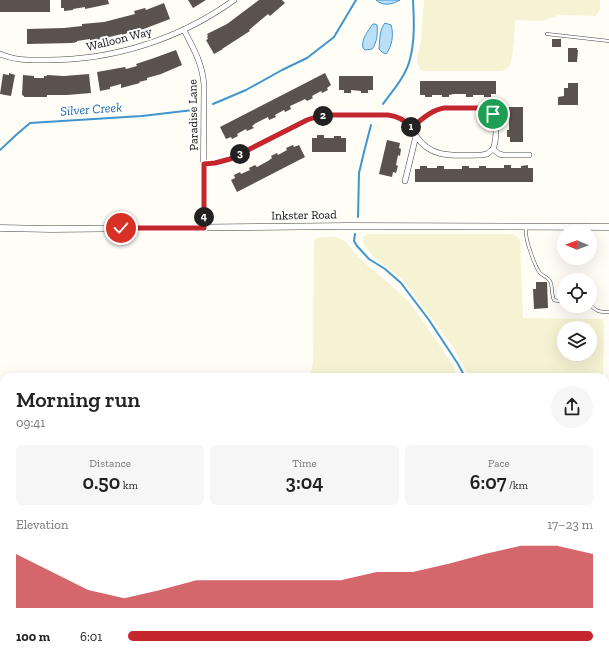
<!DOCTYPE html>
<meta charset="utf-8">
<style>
body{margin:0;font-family:"Zilla Slab",serif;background:#f6f6f6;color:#222;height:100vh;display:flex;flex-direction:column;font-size:15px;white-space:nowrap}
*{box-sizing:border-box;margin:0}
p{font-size:13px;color:#767676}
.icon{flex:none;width:22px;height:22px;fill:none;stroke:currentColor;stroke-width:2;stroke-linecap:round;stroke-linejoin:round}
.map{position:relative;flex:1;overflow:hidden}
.details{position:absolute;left:0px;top:373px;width:609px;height:286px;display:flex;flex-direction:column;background:#fff;border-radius:12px 12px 0 0;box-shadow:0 4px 16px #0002}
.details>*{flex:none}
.needle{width:26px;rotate:271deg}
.tools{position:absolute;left:557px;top:225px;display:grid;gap:8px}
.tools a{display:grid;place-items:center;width:40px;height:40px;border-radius:50%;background:#fff;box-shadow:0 4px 16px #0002;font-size:20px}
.pin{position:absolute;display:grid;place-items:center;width:34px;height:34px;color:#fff;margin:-17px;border:2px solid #fff;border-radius:50%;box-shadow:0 1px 4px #0007}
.km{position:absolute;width:20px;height:20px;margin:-10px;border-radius:50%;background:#222;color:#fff;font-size:11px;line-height:20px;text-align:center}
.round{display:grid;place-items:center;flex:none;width:42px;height:42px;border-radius:21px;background:#f6f6f6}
.headline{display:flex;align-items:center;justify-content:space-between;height:68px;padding:0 16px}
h1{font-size:22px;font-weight:600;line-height:30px}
.stats{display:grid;grid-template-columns:repeat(3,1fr);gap:6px;height:68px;padding:4px 16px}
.stats div{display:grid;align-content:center;border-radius:6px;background:#f6f6f6;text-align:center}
.stats b{font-size:20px;font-weight:600}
.stats small{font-size:11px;font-weight:400}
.stats p{font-size:11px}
.chart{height:112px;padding:8px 16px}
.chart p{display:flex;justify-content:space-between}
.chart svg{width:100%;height:72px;margin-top:4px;fill:#c4262e;opacity:.7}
ul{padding:0 16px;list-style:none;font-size:13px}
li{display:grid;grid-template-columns:64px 48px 1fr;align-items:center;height:30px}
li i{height:10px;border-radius:5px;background:#c4262e}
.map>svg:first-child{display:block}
.farmland{fill:#f6f3d4;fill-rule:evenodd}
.water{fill:#b9e0f7;stroke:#3f96cf}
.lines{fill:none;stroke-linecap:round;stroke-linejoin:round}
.stream{stroke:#3f96cf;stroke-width:2}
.building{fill:#5a524d}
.service-casing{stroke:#444;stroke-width:3.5}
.minor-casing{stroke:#444;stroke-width:6}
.tertiary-casing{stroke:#444;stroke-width:7}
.service{stroke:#fff;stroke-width:2.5}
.minor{stroke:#fff;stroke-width:5}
.tertiary{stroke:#fff;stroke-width:6}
.route-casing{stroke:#fff;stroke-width:8}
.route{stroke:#c4262e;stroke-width:5}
.labels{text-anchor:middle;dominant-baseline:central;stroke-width:4;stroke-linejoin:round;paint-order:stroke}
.street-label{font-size:12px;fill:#111;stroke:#fff}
.water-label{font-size:13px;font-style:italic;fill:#1768a6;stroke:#fff}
</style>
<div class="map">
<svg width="609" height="659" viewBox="0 0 609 659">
<rect width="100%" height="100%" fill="#fffdf5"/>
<g class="farmland">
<polygon points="424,0 600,0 600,9 596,16 559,15 541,21 515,20 514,42 511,63 509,67 502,71 425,71 421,70 417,63 417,58 421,41"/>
<path d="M368 234H509L515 235 520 240 523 318 602 319 604 322 603 377H469L453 347 402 279 372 255 363 243V237ZM564 328H590V354H564Z"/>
<polygon points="328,237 337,237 346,242 358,257 393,287 409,302 436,340 454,367 457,377 257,377 263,375 306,374 311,372 313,363 314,241 317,238"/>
</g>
<g class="water">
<path d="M376 0H400C393 4 383 7 376 0Z"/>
<path d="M385 23 391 25C394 34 392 47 386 54L382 52 379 49C380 40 379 30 385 23Z"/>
<path d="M373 24H375L377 25C378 33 377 43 372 49L365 50 363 48C361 39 368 31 373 24Z"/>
</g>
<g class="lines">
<g class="stream">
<polyline points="213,104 246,90 282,70 307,58 334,37 356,0"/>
<path d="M383 104C393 90 406 76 410 59 415 40 414 20 413 0"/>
<polyline points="0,150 16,135 30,123 142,116 193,110"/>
<polyline points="358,217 359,173 364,152 371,125"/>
<polyline points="355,234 354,241 357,246 369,259 385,269 401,283 429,320 458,364 465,377"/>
</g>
</g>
<g class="building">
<rect x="0" y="0" width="50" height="12"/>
<polygon points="61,0 108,0 109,4 85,9 85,7 73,9 73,10 64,11 64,8 61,8"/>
<polygon points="188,0 206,0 193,8"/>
<polygon points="259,0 282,0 285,3 270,16 268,14 249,30 250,31 222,49 223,49 214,54 206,40 208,39 207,37 208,36 207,34 227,24"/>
<polygon points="164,3 170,19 141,30 140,29 122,35 122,34 92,41 90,41 90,39 77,41 77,42 72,43 27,44 27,29 64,28 82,26 82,24 104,22 135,14 134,11 145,8 146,10"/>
<rect x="552" y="39" width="9" height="8"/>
<polygon points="568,48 577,48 577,50 578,50 577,62 568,62"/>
<polygon points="176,50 182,65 161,74 147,78 147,80 139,82 140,83 121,88 121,84 110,87 110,89 100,91 97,72 125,67 126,69 137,66 136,64 154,58"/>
<polygon points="9,73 15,75 11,96 0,94 3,74 9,75"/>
<polygon points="325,73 331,85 327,88 328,90 322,93 321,91 312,96 313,98 307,101 305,99 301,101 290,106 291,109 285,112 284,110 275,115 276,117 269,120 268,117 256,123 252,126 254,128 247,131 246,129 237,134 238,136 232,139 231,137 226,139 220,127"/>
<polygon points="89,74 91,93 67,95 47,95 47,97 24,97 24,96 22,95 23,75 34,76 34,78 44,78 44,76 47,76 47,75 64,76"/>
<polygon points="339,76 373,76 373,90 368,90 368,93 361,93 361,91 351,90 351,93 344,93 344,90 339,90"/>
<polygon points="420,81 496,81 496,94 491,94 491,97 484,97 484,95 473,95 473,97 466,97 466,94 454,94 449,95 449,97 442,97 442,95 432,95 432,97 425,97 425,95 420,95"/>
<polygon points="568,83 578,83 578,105 558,105 558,97 564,96 564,88 568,88"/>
<polygon points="509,107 523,107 523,142 510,142 510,137 507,137 507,130 509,130 509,119 507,119 507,112 509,112"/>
<polygon points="317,135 324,135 324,138 334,138 334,136 341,136 341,138 346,138 346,152 312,152 312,138 317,138"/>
<polygon points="387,140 400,143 399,148 401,149 400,156 398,155 396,165 398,166 396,173 393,172 392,177 379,174"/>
<polygon points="293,145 294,147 299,145 305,157 237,192 231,180 235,178 234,175 240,172 241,174 250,170 249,168 255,165 257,167 268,161 272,158 271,156 277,153 278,155 287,150 286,148"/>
<polygon points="504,165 511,165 511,168 521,168 521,166 528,165 528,168 533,168 533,182 415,182 415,169 420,169 420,166 427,166 427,168 437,168 437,166 444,166 444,169 462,169 462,166 469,166 469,168 479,168 479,166 486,166 486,168 504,168"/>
<polygon points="536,282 547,282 548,308 534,309 533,289 536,289"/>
</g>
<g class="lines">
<g class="service-casing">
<g id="service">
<polyline points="547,34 609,41"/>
<path d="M526 227C526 229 526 231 526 233 526 241 535 267 540 273 543 276 548 277 550 281 553 287 551 294 554 300L558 301 564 302"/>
<path d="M590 305C598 312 599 312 609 312"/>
<polyline points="605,426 609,426"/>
</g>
</g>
<g class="minor-casing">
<g id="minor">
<path d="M184 30C194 50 202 62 204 85L203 228"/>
<path d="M0 54C16 61 31 60 48 60 114 60 180 39 234 0"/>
<path d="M416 136 412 128C419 121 428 114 437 110 443 107 483 106 488 110 495 113 496 121 496 128 496 136 496 143 493 149"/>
<path d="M204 163H215L230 159 307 120 319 116 330 115H392C400 117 407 121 412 128"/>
<path d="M405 181 416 136C432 160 456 155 482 155L487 154 493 149 499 154 503 155H529"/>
</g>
</g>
<g class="tertiary-casing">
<polyline id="tertiary" points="0,228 51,229 348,226 609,227"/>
</g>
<use href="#service" class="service"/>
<use href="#minor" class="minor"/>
<use href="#tertiary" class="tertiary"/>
</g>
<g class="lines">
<g class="route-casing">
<path id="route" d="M121 228H204V164L215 163 230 159 307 120 319 116 330 115H388C398 116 405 120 412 128 421 119 432 110 444 108H485L488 110 493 114"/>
</g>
<use href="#route" class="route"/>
</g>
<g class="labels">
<g class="street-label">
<text transform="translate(119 39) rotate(-14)">Walloon Way</text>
<text transform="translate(193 115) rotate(-91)">Paradise Lane</text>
<text transform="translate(304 215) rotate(-1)">Inkster Road</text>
</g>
<g class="water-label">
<text transform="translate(91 109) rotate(-4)">Silver Creek</text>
</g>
</g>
</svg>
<div class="tools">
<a><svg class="needle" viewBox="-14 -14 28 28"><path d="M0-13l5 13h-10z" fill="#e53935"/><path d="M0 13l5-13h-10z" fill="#767676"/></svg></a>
<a><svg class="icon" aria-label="locate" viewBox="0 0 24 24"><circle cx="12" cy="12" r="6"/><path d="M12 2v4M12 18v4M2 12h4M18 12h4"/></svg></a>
<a><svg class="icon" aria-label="layers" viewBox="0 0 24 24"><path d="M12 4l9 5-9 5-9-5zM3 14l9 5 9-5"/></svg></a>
</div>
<div class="pin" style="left:493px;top:114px;background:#1e9e55"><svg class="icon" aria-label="arrive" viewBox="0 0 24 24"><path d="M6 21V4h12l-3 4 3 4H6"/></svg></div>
<div class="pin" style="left:121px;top:228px;background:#d93025"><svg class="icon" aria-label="check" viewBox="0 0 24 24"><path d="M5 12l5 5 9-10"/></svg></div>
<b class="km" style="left:411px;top:127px">1</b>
<b class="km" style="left:323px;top:116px">2</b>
<b class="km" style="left:240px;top:154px">3</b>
<b class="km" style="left:204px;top:217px">4</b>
<section class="details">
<div class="headline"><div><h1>Morning run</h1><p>09:41</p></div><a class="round"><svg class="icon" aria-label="share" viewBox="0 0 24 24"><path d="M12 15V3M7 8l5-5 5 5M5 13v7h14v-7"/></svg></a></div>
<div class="stats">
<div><p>Distance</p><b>0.50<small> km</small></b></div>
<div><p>Time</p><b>3:04</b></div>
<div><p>Pace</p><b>6:07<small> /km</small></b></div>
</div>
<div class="chart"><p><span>Elevation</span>17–23 m</p>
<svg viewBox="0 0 160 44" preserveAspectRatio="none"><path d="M0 44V11L10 22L20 33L30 38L40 33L50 27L60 27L70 27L80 27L90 27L100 22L110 22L120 17L130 11L140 6L150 6L160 11V44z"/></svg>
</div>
<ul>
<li><b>100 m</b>6:01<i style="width:100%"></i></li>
</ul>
</section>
</div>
